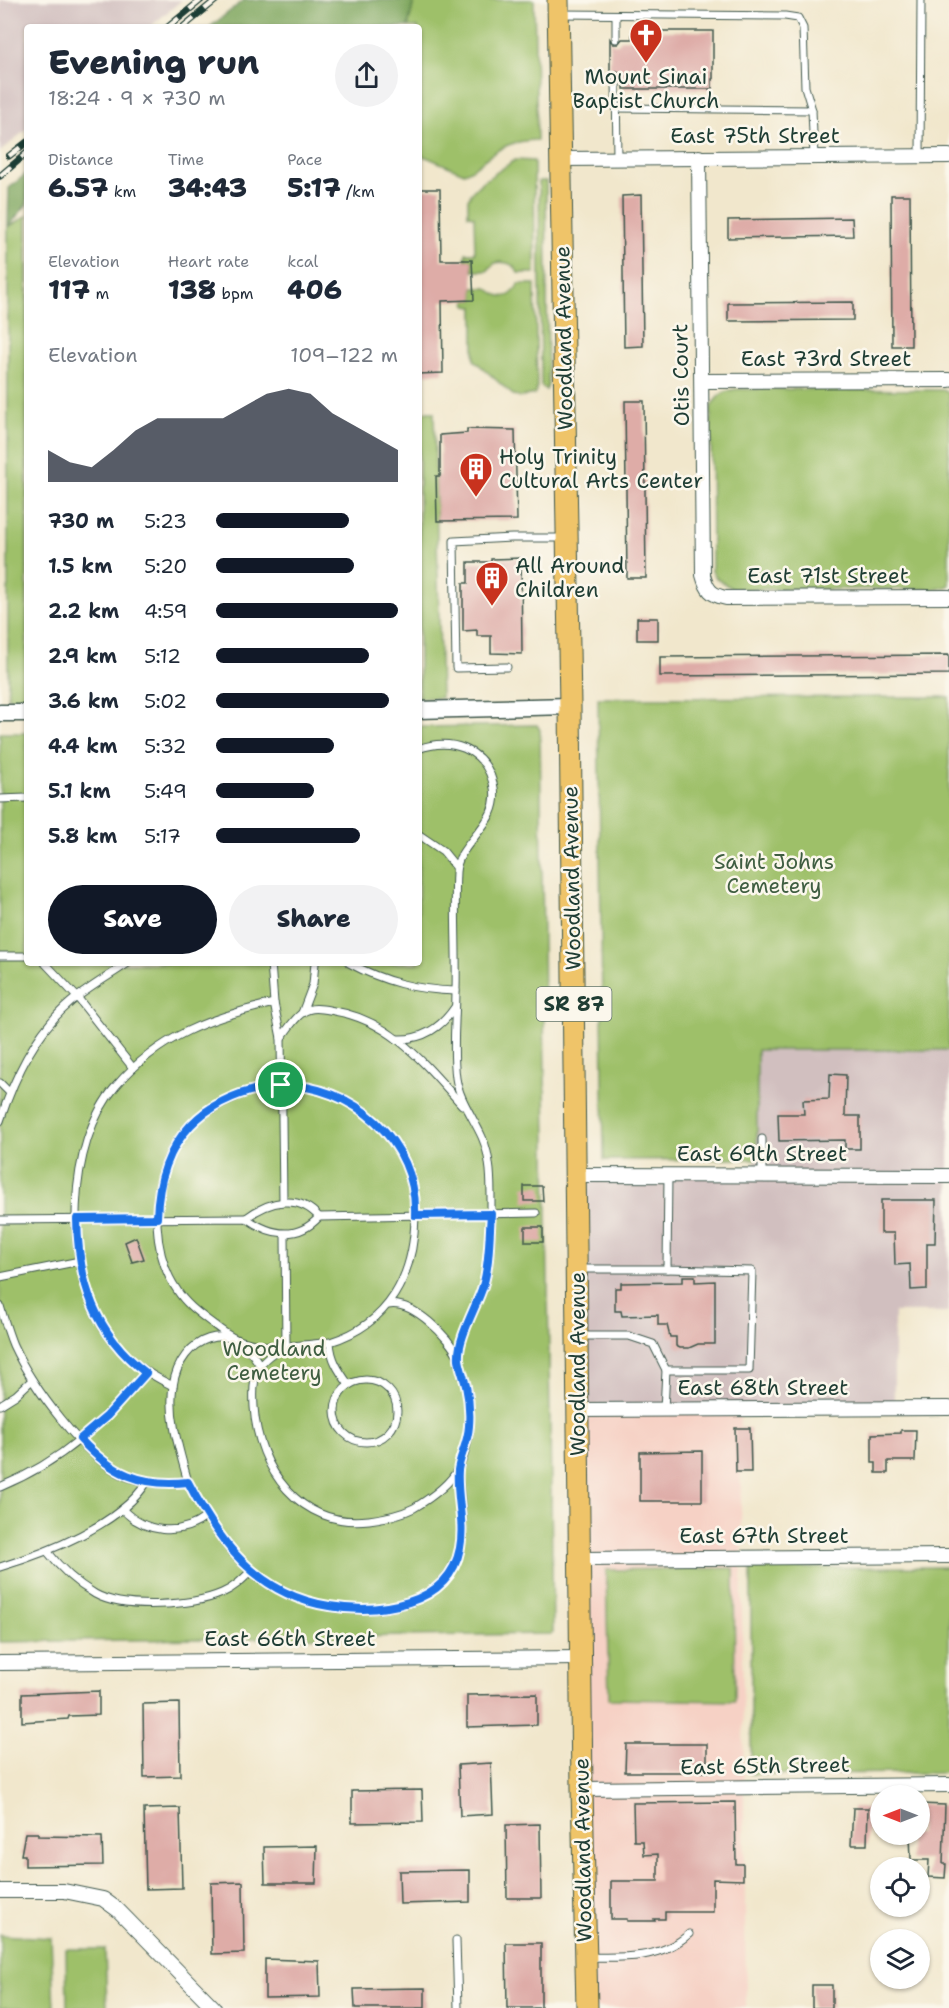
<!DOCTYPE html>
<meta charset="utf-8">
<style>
body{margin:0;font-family:"Shantell Sans",sans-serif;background:#f2f2f3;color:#1f2937;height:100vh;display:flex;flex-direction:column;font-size:22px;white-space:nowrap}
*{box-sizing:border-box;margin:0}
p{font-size:20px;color:#747a83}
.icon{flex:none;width:33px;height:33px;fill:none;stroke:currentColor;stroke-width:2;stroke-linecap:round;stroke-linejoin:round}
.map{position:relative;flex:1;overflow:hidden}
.side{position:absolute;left:24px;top:24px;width:398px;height:942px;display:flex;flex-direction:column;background:#fff;border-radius:6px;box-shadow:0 2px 4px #0004}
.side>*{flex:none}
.needle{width:39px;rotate:270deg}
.tools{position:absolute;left:870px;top:1785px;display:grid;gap:12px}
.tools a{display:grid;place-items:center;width:60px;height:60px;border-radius:50%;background:#fff;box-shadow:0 2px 4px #0004;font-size:30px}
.pin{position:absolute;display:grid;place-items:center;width:51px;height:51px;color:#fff;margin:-26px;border:3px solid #fff;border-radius:50%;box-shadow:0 2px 6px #0007}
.round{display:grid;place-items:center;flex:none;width:63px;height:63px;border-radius:32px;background:#f2f2f3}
.head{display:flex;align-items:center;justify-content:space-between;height:102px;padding:0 24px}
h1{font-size:33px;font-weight:800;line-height:45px}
.stats{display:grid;grid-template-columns:repeat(3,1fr);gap:9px;height:102px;padding:6px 24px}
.stats div{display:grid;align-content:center}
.stats b{font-size:26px;font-weight:800}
.stats small{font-size:16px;font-weight:400}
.stats p{font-size:16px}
.chart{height:168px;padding:12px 24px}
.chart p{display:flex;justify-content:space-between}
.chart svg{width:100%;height:108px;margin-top:6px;fill:#111827;opacity:.7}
.cta{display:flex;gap:12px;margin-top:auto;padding:12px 24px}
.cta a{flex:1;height:69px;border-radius:36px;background:#111827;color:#fff;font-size:24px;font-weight:800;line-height:69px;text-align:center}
.cta a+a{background:#f2f2f3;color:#1f2937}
ul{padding:0 24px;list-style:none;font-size:20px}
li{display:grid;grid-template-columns:96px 72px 1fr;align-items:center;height:45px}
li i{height:15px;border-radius:8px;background:#111827}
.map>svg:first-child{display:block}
.built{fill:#f6d1c5}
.industrial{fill:#d1bfbf}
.green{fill:#9ec069;stroke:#5e7e4e;stroke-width:1.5}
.forest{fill:#7ea65d;stroke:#4e7248;stroke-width:1.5}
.building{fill:#deaca7}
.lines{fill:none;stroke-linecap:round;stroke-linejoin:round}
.service-casing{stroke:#3e564b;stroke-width:9}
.minor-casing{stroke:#3e564b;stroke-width:16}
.tertiary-casing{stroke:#3e564b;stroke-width:19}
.primary-casing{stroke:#3e564b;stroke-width:23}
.service{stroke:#fff;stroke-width:7}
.minor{stroke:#fff;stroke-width:14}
.tertiary{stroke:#fff;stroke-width:16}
.primary{stroke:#efc469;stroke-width:21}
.rail-casing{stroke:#1f3d34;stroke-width:7}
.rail{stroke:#fbf7ec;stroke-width:4.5;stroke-dasharray:14;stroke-linecap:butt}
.route-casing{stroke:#fff;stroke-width:12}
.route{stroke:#1a73e8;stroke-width:8}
.labels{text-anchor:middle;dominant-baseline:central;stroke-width:5;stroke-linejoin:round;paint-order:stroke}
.shield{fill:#fbf7ec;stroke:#61756b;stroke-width:1.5}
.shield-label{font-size:20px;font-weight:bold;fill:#1f3d34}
.poi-label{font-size:21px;fill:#1f3d34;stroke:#fbf7ec;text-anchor:start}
.street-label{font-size:21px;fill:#1f3d34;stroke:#fbf7ec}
.park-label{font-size:21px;fill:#3f5e41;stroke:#fbf7ec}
</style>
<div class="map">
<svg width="949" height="2008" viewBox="0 0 949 2008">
<rect width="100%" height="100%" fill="#fbf7ec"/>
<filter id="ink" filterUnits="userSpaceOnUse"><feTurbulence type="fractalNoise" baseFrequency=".0167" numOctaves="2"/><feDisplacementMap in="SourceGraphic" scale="12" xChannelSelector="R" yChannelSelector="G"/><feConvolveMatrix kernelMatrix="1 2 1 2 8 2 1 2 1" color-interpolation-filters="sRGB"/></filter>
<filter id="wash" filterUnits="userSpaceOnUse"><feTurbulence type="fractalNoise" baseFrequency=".008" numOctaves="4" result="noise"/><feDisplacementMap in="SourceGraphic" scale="24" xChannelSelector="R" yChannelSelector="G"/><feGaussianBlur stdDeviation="1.35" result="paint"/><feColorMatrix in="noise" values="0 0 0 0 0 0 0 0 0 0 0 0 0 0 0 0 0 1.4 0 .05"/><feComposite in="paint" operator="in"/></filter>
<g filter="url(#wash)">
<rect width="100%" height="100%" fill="#f1e7cc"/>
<polygon class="built" points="740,1410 746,2008 587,2008 578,1411"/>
<g class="industrial">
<polygon points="0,0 182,0 150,27 27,27 27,129 0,152"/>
<polygon points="756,1050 949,1050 949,1312 894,1312 894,1408 578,1410 576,1175 754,1175 756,1153"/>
</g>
<g class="green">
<path d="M414 0H534L537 140C514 141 503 145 484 160 477 165 473 170 464 173L419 154V129L422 128 418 98V27H408Z"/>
<path d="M515 160 534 161 535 273H518C514 263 506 261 495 263L487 271H473L472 260H465L466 253H475L474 216 468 215V199L473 191 481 183Z"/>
<polygon points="539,181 546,181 548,385 546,390 541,386"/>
<polygon points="27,216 27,701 17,701 8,697 8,227"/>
<path d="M519 284H535L537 388 535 394 521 397 513 395 474 360V307L467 306 466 300H474L473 288H487C500 299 510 301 519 284Z"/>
<path d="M736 389 943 390 949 392V586L938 589H733L717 579 712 571 711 407C717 396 723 391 736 389Z"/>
<polygon points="419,412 434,412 441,698 419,698"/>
<polygon points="949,697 949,1050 757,1050 757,1159 604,1160 598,698"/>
<polygon points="537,725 540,730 553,1633 550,1634 0,1642 0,733 27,733 27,963 418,963 419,727"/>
<polygon points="949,1567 949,1773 751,1774 751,1568"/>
<polygon points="734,1568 735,1701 609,1699 606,1570"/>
<polygon points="0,1935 51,1938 54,2008 0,2008"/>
<polygon points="66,1949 105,1949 107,2008 67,2008"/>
</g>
<g class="forest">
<polygon points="244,0 414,0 408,27 210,27"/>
<polygon points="27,173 27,204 8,227 9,188"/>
</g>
<g id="blocks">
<g class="building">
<polygon points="632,31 713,31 713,79 712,79 712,89 624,89 624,77 617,71 613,73 610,77 610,39 613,44 618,44 622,39 632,39"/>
<polygon points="418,189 440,189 441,260 472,260 474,300 442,301 443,373 418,374"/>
<polygon points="641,195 643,346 624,347 622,196"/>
<polygon points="891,195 910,195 911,346 892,346"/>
<polygon points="852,218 853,236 728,238 728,220"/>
<polygon points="853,302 853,320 728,321 728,303"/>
<polygon points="625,401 644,401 646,578 627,578"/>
<polygon points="467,429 515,430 517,520 437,521 436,476 440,476 440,435 467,433"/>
<polygon points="521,558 522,654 491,653 491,636 477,636 477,630 463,631 463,583 468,583 468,562 491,562 491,559"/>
<rect x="637" y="618" width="21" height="22"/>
<polygon points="949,655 949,674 660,676 660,657"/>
<polygon points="830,1074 846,1075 845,1116 860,1116 860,1149 845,1149 845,1140 779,1141 778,1114 804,1114 803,1100 829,1099"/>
<polygon points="524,1186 542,1186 543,1201 524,1201"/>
<polygon points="881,1200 936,1200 935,1243 927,1243 927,1289 911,1290 910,1264 895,1265 894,1233 881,1233"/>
<rect x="525" y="1227" width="18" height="15"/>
<polygon points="136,1237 144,1259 132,1262 125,1242"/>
<polygon points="683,1276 695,1276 695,1282 715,1281 715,1344 698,1344 689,1348 680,1348 676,1346 676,1337 670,1337 667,1325 658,1325 658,1315 622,1316 621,1311 615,1311 615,1288 621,1288 621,1283 683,1282"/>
<polygon points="735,1428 750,1428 751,1472 736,1472"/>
<polygon points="901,1430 916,1430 915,1461 888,1461 888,1473 876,1473 876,1463 872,1463 872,1434 901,1433"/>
<polygon points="702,1451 702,1501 640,1501 640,1452"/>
<polygon points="99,1691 99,1715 69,1716 68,1719 22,1722 22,1694"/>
<polygon points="537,1694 537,1725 467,1727 467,1695"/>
<polygon points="179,1703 180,1776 144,1777 143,1704"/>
<polygon points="626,1744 707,1744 707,1772 625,1772"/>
<polygon points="491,1763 493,1814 460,1816 458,1765"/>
<polygon points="422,1790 423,1822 352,1823 352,1791"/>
<polygon points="735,1802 736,1864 743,1864 743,1880 713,1879 713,1912 665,1912 665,1919 654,1919 655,1921 627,1921 627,1919 611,1919 611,1881 658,1881 658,1854 644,1855 643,1841 634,1841 633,1803"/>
<polygon points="920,1804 945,1805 943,1864 946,1864 945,1878 928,1877 929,1860 911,1860 910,1834 920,1834"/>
<polygon points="180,1808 182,1888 146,1889 144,1809"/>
<polygon points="853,1808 868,1808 867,1845 851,1845"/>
<polygon points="540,1824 541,1898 507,1898 506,1825"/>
<polygon points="25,1833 38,1833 38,1836 102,1837 103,1865 25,1866 25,1855 21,1855"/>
<polygon points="317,1846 316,1883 265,1883 264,1847"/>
<polygon points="470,1870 470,1902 400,1904 399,1871"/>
<polygon points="243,1882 244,1953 212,1954 211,1883"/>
<polygon points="506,1943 541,1943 541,2008 507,2008"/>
<polygon points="265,1959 319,1961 320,1997 265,1998"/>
<rect x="812" y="1985" width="20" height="23"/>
<polygon points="425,1988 425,2008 355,2008 354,1989"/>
</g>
</g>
</g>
<g filter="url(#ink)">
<use href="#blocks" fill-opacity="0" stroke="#3e564b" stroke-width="1.5"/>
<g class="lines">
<g class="service-casing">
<g id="service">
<polyline points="561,14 785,16 798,18 803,28 805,87 812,110 814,157"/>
<polyline points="616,15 616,39"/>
<polyline points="616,77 617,159"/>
<polyline points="617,108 812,110"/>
<polyline points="920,156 921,0"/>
<polyline points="507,667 456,668 454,541 512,538 564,538"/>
<polyline points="0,799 27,798"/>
<polyline points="418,834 443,851 456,867"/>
<polyline points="0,956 27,956"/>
<polyline points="45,963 77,997 133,1068"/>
<polyline points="271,963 274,1003"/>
<path d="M349 963C384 982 417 990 456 991"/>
<polyline points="302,1013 313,984 315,963"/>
<path d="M281 1038C287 1030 294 1019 302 1013 312 1006 323 1009 334 1011 391 1020 425 1064 462 1105"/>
<path d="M397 1039C423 1040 441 1028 455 1007"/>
<polyline points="0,1083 9,1092"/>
<path d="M0 1121C14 1078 35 1032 71 1002 88 988 109 976 128 963"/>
<polyline points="762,1139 762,1175"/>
<path d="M246 1218C269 1201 298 1193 319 1217"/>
<path d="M0 1220 246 1218C270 1235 297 1241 319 1217L536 1213"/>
<path d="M285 1234 286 1346C255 1360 252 1375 254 1407 258 1469 300 1528 369 1520 385 1518 400 1515 414 1508 429 1499 449 1485 458 1469 471 1445 471 1414 467 1388 465 1379 460 1370 459 1360 457 1340 476 1307 483 1288 490 1264 491 1236 491 1212 491 1187 492 1159 482 1137 473 1117 459 1099 456 1078 452 1048 456 1019 456 990 457 950 454 911 456 872 458 840 504 824 493 783 484 748 450 737 418 749"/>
<polyline points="580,1269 667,1269"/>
<polyline points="0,1277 80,1261"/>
<path d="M388 1305C413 1300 449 1337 459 1358"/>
<path d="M0 1306C4 1319 8 1333 13 1345 32 1386 83 1457 125 1476 146 1484 167 1484 188 1482 180 1452 168 1417 173 1386 180 1337 232 1316 259 1364"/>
<polyline points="578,1336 629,1336 653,1344 666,1370"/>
<path d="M330 1342C389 1324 414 1276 415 1217 415 1201 413 1184 407 1168 380 1102 306 1067 240 1095 207 1108 182 1125 168 1159 152 1198 152 1254 177 1290 185 1303 197 1312 209 1321 217 1327 226 1335 236 1339 266 1350 299 1346 330 1342 331 1360 339 1371 349 1385"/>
<circle cx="366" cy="1411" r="31"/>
<path d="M173 1386C144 1372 122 1357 104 1329 64 1266 66 1143 116 1086 159 1036 211 1017 274 1003L281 1038 283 1201"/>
<polyline points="0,1405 16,1395 32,1380"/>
<polyline points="664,1410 666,1370 749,1370 752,1271 667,1269 668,1175"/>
<path d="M188 1482C205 1514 223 1547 251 1571 268 1586 293 1598 316 1604 364 1617 439 1611 458 1555 467 1528 459 1497 458 1469"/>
<path d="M0 1487C63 1461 102 1423 146 1373"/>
<path d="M122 1509C145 1533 179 1537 206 1517"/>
<path d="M47 1551C60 1568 76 1583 95 1594 124 1610 192 1606 222 1593 234 1588 242 1580 251 1571"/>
<path d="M0 1567C46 1553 120 1525 147 1482"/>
<polyline points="456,1940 458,2008"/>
<path d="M588 1957C624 1958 661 1959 689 1934"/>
</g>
</g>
<g class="minor-casing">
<g id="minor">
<path d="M699 157 703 575C707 590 711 595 726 598L949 597"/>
<polyline points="561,159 949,156"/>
<polyline points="703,381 949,380"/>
<polyline points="576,1175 949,1176"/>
<polyline points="578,1410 949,1408"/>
<polyline points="579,1559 949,1556"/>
<polyline points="0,1663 580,1658"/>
<polyline points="582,1789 949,1785"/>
<polyline points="0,1891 64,1891 103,1899 118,1910 214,2008"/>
</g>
</g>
<g class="tertiary-casing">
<g id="tertiary">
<polyline points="418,710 570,706"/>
<polyline points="0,713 27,713"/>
</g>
</g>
<g class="primary-casing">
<polyline id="primary" points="558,0 570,706 582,1789 587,2008"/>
</g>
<use href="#service" class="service"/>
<use href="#minor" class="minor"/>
<use href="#tertiary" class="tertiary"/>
<use href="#primary" class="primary"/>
<g class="rail-casing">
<g id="rail">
<polyline points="168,27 201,0"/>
<polyline points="183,27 216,0"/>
<polyline points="9,156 27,142"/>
<polyline points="0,176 27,153"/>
</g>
</g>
<use href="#rail" class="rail"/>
</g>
</g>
<g class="lines" filter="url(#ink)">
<g class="route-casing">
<path id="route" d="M281 1085C352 1084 418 1141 415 1215L491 1214C489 1237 490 1263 483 1286 477 1306 457 1339 459 1359 460 1368 464 1377 466 1386 469 1399 470 1413 469 1426 468 1443 460 1456 458 1470 456 1496 465 1522 460 1548 449 1607 377 1614 329 1606 257 1595 219 1542 188 1482 141 1487 112 1474 80 1439L107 1416 146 1373C95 1334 78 1282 77 1219L157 1218C159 1139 203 1094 281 1085Z"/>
</g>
<use href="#route" class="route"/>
</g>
<defs>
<g id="church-pin" transform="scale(1.725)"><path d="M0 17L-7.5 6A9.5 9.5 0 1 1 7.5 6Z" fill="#c8321e" stroke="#fbf7ec"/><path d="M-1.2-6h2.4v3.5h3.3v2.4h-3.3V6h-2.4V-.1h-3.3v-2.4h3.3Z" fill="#fff"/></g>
<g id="building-pin" transform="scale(1.725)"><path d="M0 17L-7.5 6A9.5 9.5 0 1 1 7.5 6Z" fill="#c8321e" stroke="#fbf7ec"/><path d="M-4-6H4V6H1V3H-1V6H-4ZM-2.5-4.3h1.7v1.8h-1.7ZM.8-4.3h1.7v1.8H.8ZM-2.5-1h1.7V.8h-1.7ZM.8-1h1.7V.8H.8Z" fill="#fff"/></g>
</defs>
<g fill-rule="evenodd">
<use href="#church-pin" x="646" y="35"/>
<use href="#building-pin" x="476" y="469"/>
<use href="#building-pin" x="492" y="578"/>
</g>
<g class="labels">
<rect class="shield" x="536.5" y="987" width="75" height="34" rx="4.5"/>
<g class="shield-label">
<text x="574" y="1004">SR 87</text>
</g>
<g class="poi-label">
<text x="646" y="77" text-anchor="middle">Mount Sinai<tspan x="646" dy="24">Baptist Church</tspan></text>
<text x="499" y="457">Holy Trinity<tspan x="499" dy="24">Cultural Arts Center</tspan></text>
<text x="515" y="566">All Around<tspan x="515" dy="24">Children</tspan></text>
</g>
<g class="street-label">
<text x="755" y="136">East 75th Street</text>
<text transform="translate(564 338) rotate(-91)">Woodland Avenue</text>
<text x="826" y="359">East 73rd Street</text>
<text transform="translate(681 375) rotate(-91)">Otis Court</text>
<text x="828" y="576">East 71st Street</text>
<text transform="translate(572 878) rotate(-91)">Woodland Avenue</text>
<text x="762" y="1154">East 69th Street</text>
<text transform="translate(578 1364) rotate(-90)">Woodland Avenue</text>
<text x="763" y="1388">East 68th Street</text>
<text x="764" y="1536">East 67th Street</text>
<text x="290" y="1639">East 66th Street</text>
<text transform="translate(765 1766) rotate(-1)">East 65th Street</text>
<text transform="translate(583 1850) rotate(-91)">Woodland Avenue</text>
</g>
<g class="park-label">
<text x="774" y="862">Saint Johns<tspan x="774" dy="24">Cemetery</tspan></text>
<text x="274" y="1349">Woodland<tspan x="274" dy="24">Cemetery</tspan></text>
</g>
</g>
</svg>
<div class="tools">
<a><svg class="needle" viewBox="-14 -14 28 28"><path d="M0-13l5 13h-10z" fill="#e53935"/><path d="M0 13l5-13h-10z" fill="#747a83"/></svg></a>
<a><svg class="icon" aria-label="locate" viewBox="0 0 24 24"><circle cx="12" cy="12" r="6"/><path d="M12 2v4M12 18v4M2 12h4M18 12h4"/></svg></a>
<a><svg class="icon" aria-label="layers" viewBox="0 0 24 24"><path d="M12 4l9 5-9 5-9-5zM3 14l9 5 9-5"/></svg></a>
</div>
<div class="pin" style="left:281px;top:1085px;background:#1e9e55"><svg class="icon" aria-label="arrive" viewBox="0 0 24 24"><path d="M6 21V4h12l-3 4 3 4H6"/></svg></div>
<section class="side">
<div class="head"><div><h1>Evening run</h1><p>18:24 · 9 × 730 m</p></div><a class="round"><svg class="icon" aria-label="share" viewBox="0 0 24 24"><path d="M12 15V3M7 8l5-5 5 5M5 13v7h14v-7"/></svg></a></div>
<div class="stats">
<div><p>Distance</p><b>6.57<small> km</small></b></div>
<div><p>Time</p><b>34:43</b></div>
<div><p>Pace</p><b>5:17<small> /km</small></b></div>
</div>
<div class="stats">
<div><p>Elevation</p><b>117<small> m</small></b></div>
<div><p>Heart rate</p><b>138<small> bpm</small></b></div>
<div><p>kcal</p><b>406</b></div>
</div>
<div class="chart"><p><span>Elevation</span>109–122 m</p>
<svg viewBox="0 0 160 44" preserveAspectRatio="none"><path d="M0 44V31L10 36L20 38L30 31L40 23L50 18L60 18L70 18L80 18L90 13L100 8L110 6L120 8L130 16L140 21L150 26L160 31V44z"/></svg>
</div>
<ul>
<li><b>730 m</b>5:23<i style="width:73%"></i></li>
<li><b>1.5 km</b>5:20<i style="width:76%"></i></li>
<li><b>2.2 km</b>4:59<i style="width:100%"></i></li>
<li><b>2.9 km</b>5:12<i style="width:84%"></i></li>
<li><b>3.6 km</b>5:02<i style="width:95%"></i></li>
<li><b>4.4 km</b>5:32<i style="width:65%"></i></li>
<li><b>5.1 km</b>5:49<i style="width:54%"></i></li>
<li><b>5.8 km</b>5:17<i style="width:79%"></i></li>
</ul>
<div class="cta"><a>Save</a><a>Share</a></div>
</section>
</div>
